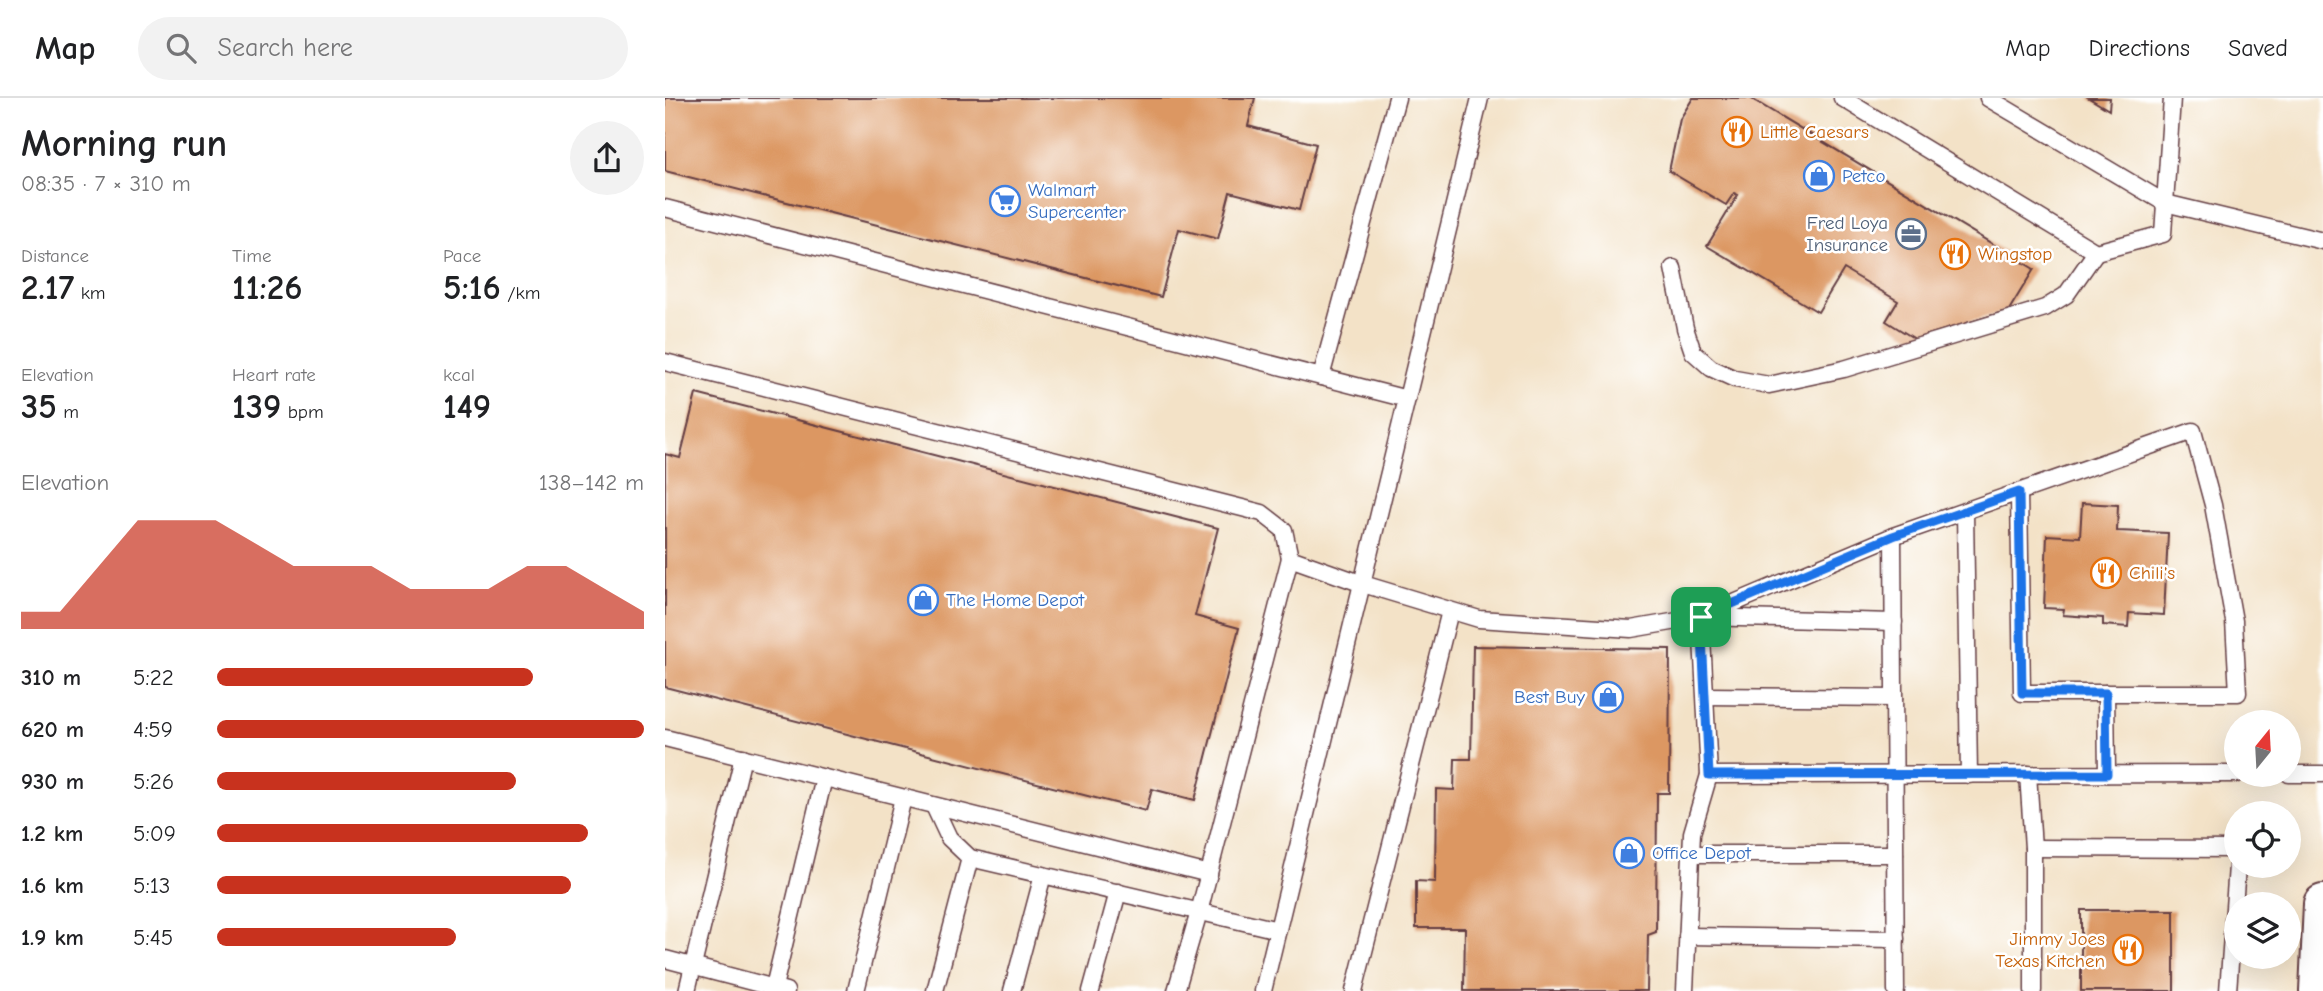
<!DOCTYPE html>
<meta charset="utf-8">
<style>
body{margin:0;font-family:"Comic Neue",sans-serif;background:#f2f2f2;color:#202124;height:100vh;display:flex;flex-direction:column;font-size:26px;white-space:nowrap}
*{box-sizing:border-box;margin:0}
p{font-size:23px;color:#757577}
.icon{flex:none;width:38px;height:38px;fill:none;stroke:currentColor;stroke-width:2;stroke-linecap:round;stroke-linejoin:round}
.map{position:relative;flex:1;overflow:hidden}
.sheet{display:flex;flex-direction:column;background:#fff;width:665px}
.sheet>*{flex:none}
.needle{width:46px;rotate:18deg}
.fabs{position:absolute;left:1559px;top:612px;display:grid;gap:14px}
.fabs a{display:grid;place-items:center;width:77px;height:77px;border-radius:50%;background:#fff;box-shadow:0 7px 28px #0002;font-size:35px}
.pin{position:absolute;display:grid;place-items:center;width:60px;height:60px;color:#fff;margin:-30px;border-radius:14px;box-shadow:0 4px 10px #0006}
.round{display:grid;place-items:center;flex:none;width:74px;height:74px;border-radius:37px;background:#f2f2f2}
.head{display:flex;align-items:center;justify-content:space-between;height:119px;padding:0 21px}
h1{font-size:38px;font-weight:800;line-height:52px}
.figures{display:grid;grid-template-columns:repeat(3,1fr);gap:10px;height:119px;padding:7px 21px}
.figures div{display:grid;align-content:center}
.figures b{font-size:35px;font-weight:800}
.figures small{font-size:19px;font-weight:400}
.figures p{font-size:19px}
.chart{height:196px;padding:14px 21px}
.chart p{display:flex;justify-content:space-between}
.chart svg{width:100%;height:126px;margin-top:7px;fill:#c8321e;opacity:.7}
ul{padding:0 21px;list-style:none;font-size:23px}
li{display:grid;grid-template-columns:112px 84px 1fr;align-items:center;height:52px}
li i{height:18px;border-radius:9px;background:#c8321e}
header{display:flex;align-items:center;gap:42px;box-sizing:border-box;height:98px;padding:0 35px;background:#fff;border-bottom:2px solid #e0e0e0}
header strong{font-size:33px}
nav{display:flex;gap:38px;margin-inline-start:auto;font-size:24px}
.search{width:490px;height:63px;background:#f2f2f2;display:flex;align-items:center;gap:18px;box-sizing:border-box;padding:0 24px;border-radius:38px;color:#757577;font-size:26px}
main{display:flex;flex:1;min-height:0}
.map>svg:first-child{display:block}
.building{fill:#dc9762}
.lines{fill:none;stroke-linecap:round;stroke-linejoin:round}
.lane-casing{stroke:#633c42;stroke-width:19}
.primary-casing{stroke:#633c42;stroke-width:42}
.lane{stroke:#fff;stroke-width:16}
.primary{stroke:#fff;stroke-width:38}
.route-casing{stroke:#fff;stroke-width:14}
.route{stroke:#1a73e8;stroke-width:9}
.labels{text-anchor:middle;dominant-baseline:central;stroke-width:5;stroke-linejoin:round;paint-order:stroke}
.food-label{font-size:19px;fill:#c56008;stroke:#fff;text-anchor:start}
.shop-label{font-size:19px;fill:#366cbe;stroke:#fff;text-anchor:start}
.service-label{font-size:19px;fill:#4e5e75;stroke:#fff;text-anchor:end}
</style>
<header>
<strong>Map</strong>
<div class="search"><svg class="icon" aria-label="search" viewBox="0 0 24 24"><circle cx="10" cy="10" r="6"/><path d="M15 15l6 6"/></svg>Search here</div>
<nav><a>Map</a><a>Directions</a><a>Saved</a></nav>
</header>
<main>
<section class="sheet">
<div class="head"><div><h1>Morning run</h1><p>08:35 · 7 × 310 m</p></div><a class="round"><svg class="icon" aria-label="share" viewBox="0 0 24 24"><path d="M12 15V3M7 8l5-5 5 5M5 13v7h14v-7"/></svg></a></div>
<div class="figures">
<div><p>Distance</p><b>2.17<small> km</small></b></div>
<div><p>Time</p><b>11:26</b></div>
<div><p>Pace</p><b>5:16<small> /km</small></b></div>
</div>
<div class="figures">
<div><p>Elevation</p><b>35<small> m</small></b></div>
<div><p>Heart rate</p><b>139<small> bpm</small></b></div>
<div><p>kcal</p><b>149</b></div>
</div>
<div class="chart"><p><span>Elevation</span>138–142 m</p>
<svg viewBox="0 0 160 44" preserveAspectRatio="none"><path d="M0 44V38L10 38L20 22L30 6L40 6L50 6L60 14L70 22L80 22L90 22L100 30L110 30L120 30L130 22L140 22L150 30L160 38V44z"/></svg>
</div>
<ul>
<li><b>310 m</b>5:22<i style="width:74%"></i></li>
<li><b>620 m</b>4:59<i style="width:100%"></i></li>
<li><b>930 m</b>5:26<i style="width:70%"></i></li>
<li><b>1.2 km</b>5:09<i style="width:87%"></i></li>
<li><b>1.6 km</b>5:13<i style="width:83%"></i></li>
<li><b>1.9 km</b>5:45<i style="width:56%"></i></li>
</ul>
</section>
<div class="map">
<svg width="1658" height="893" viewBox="0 0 1658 893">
<rect width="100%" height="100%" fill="#fff"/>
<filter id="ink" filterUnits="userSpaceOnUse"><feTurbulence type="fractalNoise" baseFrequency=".0143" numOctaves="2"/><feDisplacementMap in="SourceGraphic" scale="14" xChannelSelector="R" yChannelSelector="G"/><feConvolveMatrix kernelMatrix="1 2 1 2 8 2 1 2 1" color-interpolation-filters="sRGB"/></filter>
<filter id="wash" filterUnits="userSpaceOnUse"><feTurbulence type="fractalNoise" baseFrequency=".00686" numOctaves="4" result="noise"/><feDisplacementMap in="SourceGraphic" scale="28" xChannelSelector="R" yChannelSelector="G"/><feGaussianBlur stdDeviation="1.57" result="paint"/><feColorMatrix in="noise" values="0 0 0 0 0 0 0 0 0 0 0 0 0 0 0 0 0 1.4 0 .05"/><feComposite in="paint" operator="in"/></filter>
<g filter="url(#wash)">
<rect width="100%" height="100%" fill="#f3e2c7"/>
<g id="blocks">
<g class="building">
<polygon points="0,0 590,0 583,28 651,46 634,112 565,94 553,141 514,131 496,199 0,73"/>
<polygon points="1028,0 1085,0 1369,171 1344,212 1250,241 1221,223 1233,203 1179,171 1153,214 1042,148 1073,97 1069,95 1061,107 1004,73 1015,21"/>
<polygon points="1424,0 1445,0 1444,12"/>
<polygon points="31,296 553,430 530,518 574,530 530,702 487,691 481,713 0,589 0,356 15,360"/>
<polygon points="1417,405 1453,407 1452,433 1503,435 1499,517 1464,515 1463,529 1438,527 1438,520 1398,517 1399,511 1379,510 1382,437 1415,439"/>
<polygon points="808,548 1005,551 1004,695 992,695 991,834 983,837 982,893 799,893 800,830 751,830 751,783 770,784 771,691 789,692 790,661 806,661"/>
<rect x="1416" y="812" width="93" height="81"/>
</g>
</g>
</g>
<g filter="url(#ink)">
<use href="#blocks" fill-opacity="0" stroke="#633c42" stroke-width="2"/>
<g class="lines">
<g class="lane-casing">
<g id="lane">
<polyline points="1177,0 1431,154 1498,136 1507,0"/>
<polyline points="1323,0 1500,105 1658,143"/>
<polyline points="0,110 742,301"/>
<polyline points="1008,170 1020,230 1028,254 1046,270 1070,281 1104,287 1179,271 1380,210 1401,197 1431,154"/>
<polyline points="0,264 597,415 619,432 625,460 698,486 814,521 966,531 1036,519 1228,438 1528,333 1548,407 1569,523 1573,595 1357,595 1354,394"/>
<polyline points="656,279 732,0"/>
<polyline points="1300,413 1304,677"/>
<polyline points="1228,438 1231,893"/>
<polyline points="1441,595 1442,676"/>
<polyline points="1041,598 1229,600"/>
<polyline points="0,640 544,776"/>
<polyline points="1363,676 1368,750 1368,893"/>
<polyline points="1624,676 1658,676"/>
<polyline points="1044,677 1572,676"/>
<polyline points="269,708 284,740 305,760 613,832"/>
<polyline points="1368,750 1572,751"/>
<polyline points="1026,756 1230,756"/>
<polyline points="1022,838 1231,841"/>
<polyline points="0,861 121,893"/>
<polyline points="22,893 78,659"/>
<polyline points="108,893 159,680"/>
<polyline points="191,893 238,700"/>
<polyline points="270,893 305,760"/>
<polyline points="347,893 378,777"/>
<polyline points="426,893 453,794"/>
<polyline points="511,893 534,814 625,460"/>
<polyline points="598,893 815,0"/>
<polyline points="689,893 785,513"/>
<polyline points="1020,893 1027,735 1044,677 1036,519 1229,524"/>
<polyline points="1563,893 1572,768"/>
</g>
</g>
<g class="primary-casing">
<polyline id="primary" points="1654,893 1658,806"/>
</g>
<use href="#lane" class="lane"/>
<use href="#primary" class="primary"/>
</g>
</g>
<g class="lines" filter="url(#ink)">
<g class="route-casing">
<polygon id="route" points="1354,394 1357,595 1441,595 1442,676 1044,677 1036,519 1228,438"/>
</g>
<use href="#route" class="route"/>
</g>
<defs>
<g id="restaurant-ring" transform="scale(1.575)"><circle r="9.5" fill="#fff" stroke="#e8710a" stroke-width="1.5"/><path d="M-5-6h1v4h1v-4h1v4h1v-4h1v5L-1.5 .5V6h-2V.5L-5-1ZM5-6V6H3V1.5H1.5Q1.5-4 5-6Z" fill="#e8710a"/></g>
<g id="shop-ring" transform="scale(1.575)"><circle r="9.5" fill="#fff" stroke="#3f7fe0" stroke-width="1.5"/><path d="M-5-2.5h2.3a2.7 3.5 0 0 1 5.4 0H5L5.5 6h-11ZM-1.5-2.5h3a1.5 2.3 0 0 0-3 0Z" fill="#3f7fe0"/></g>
<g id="supermarket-ring" transform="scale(1.575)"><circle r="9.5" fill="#fff" stroke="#3f7fe0" stroke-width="1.5"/><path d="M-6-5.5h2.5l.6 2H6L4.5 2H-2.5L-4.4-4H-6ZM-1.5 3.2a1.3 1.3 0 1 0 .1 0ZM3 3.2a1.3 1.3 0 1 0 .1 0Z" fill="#3f7fe0"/></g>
<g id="office-ring" transform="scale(1.575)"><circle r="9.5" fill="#fff" stroke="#5c6f8a" stroke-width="1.5"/><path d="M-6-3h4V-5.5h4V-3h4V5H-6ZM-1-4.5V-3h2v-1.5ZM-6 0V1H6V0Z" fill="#5c6f8a"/></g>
</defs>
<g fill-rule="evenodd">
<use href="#restaurant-ring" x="1072" y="34"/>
<use href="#shop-ring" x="1154" y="78"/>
<use href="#supermarket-ring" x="340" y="103"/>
<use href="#office-ring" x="1246" y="136"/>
<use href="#restaurant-ring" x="1290" y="156"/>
<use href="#restaurant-ring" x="1441" y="475"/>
<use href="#shop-ring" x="258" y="502"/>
<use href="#shop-ring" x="943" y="599"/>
<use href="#shop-ring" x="964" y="755"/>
<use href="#restaurant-ring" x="1463" y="852"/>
</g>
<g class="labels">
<g class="food-label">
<text x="1095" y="34">Little Caesars</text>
<text x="1313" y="156">Wingstop</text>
<text x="1464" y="475">Chili's</text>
<text x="1440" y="841" text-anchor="end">Jimmy Joes<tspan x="1440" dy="22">Texas Kitchen</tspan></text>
</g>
<g class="shop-label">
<text x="1177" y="78">Petco</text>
<text x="363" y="92">Walmart<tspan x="363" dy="22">Supercenter</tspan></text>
<text x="281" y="502">The Home Depot</text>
<text x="920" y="599" text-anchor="end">Best Buy</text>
<text x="987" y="755">Office Depot</text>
</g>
<g class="service-label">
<text x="1223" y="125">Fred Loya<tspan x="1223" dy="22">Insurance</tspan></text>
</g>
</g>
</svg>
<div class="fabs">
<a><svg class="needle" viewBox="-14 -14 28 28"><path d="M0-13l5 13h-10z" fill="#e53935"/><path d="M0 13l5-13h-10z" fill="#757577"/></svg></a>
<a><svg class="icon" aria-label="locate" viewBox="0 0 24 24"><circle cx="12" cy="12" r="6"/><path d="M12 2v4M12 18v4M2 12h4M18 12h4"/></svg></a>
<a><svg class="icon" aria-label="layers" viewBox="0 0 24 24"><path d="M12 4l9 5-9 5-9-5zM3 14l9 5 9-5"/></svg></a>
</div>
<div class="pin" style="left:1036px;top:519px;background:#1e9e55"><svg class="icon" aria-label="arrive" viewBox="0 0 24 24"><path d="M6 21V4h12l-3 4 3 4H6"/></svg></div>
</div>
</main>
